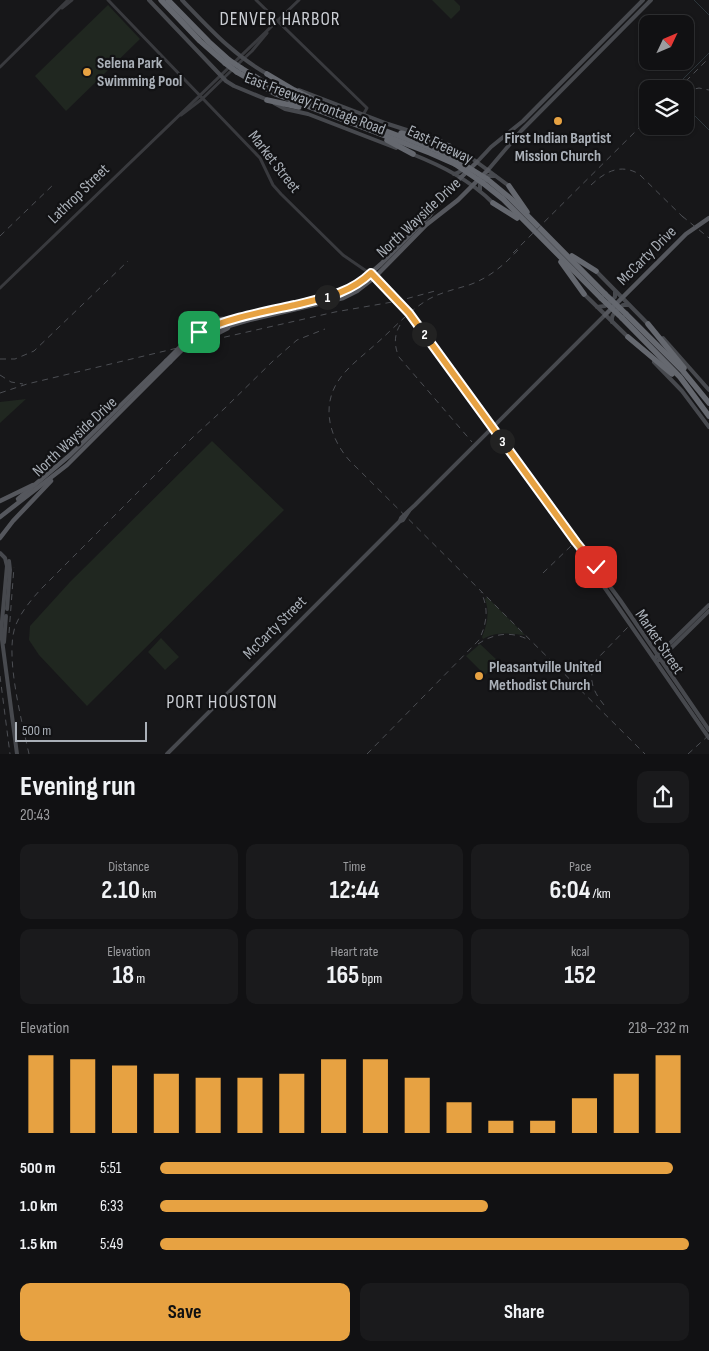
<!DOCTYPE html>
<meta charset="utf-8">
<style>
body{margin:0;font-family:"Sofia Sans Condensed",sans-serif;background:#1a1a1c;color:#f1f3f6;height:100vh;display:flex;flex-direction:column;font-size:19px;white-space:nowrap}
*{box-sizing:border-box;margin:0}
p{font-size:16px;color:#9c9da0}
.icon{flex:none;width:28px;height:28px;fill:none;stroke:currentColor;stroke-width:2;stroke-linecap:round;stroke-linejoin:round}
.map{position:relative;height:754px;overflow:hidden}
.sheet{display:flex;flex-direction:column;background:#111113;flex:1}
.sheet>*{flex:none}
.needle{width:32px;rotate:46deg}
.controls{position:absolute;left:639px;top:15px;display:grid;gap:10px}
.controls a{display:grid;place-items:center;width:55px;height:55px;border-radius:10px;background:#111113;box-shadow:0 1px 4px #0004,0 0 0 1px #303133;font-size:25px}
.scale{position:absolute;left:15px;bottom:12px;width:132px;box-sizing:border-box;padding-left:5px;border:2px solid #aab0b8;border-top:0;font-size:14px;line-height:18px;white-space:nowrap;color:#aab0b8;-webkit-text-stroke:4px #121214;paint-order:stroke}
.pin{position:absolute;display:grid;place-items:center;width:42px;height:42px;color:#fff;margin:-21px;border-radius:10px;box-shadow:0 2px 8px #0006}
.km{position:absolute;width:25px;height:25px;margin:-12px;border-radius:50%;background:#222;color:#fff;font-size:14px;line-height:25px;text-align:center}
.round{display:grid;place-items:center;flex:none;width:52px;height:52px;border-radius:10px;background:#1a1a1c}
.headline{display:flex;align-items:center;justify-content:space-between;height:85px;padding:0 20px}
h1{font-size:28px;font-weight:700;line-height:38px}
.figures{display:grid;grid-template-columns:repeat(3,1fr);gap:8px;height:85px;padding:5px 20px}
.figures div{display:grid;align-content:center;border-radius:10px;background:#1a1a1c;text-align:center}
.figures b{font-size:25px;font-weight:700}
.figures small{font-size:14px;font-weight:400}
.figures p{font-size:14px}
.chart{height:140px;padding:10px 20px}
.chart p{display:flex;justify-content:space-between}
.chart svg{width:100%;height:90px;margin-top:5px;stroke:#e7a242;stroke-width:6}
.cta{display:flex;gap:10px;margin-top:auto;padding:10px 20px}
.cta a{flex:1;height:58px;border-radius:10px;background:#e7a242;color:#111;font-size:20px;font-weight:700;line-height:58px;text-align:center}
.cta a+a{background:#1a1a1c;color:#f1f3f6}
ul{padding:0 20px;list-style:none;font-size:16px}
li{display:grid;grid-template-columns:80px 60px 1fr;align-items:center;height:38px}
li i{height:12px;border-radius:6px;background:#e7a242}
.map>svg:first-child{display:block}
.green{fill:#202720}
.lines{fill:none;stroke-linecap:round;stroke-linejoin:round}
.stream{stroke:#2e373c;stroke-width:1}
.tertiary{stroke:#393a3e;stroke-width:3}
.secondary{stroke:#47494e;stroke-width:4}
.primary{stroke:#55575d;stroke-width:4.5}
.motorway{stroke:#65686f;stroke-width:5.5}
.rail{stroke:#4c4e53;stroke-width:1;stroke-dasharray:6 5;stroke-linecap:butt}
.primary-bridge{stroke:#55575d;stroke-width:4.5}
.motorway-bridge{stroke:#65686f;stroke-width:5.5}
.route-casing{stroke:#fff;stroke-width:10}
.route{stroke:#e7a242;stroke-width:6}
.poi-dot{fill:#e7a242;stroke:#121214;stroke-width:2}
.labels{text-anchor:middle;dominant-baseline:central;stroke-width:4.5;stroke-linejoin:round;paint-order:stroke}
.poi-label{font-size:16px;font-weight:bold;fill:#aab0b8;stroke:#121214;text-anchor:start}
.street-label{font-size:16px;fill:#aab0b8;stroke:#121214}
.quarter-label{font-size:19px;letter-spacing:1px;fill:#cbced4;stroke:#121214}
</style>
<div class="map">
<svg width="709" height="754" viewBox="0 0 709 754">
<rect width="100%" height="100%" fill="#171719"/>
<g class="green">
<polygon points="432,0 454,0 460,6 460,10 451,19"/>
<polygon points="108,5 140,39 66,111 35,76"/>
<polygon points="26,399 0,423 0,402"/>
<polygon points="212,441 284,510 87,706 39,655 29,640 30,626 70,582"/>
<path d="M487 597 525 635C510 634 498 631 483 639L482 637C487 625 490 613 485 599Z"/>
<polygon points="161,638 179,657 165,670 148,652"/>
<polygon points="480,644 498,661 485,675 466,656"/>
</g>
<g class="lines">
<g class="stream">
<polyline points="694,0 709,15"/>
<polyline points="673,89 709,53"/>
<polyline points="685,106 709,130"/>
</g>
<g class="tertiary">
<polyline points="108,0 260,158 273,185 281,194 343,255 375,277 408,312 419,329"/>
<polyline points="256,0 367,108 363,115"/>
<polyline points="62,8 72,0"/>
<polyline points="237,65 252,51 267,33"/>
<polyline points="0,67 68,0"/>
<polyline points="181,115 202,99 232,70"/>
<polyline points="0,288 299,0"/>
<polyline points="418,328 493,428"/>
</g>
<g class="secondary">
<polyline points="149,0 226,81 234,86 268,100"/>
<path d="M182 0C209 28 234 56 269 75"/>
<polyline points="299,90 388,124 441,141"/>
<polyline points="274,103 285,109 308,114 396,148"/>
<polyline points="447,145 470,157 509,186"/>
<path d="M412 154C442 166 470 180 493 203"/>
<polyline points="477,162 491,147 523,121 643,0"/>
<polyline points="488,170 521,131 651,0"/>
<path d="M454 174C462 172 469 164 471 157"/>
<polyline points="480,190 480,184 488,176 495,176"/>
<polyline points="596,271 649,325"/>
<polyline points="584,294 629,338"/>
<polyline points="597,307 605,306 615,297 615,292"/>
<path d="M612 322C610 314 618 310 623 305H629"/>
<polyline points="663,338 709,390"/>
<polyline points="654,362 682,391 709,427"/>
<polyline points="493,428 620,600 709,730"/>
<polyline points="400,521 401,518 415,505 605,315"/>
<polyline points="0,553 5,558 7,566 1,632 17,754"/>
<polyline points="590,560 591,568 709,738"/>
<polyline points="7,609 10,570 9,561"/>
<polyline points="4,642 6,616"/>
<polyline points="656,657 709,605"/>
<polyline points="659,660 709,611"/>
<polyline points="167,754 400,521 403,520 409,511"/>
</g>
<g class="primary">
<polyline points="605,315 686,234 709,218"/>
<polyline points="207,319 233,319"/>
<polyline points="199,331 234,319 336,295 356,286 381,264 430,215 452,186 477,162"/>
<polyline points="191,332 199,339 203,341 228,328"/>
<polyline points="201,334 249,320 343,298 357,291 375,277 426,225 458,200 488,170"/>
<polyline points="18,499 70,455 166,361"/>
<polyline points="0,501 33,485"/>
<polyline points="0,517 67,465 170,362"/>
<polyline points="0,538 13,521 51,481"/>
</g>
<g class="motorway">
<polyline points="161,0 200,41 225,63"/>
<polyline points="168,0 209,42 229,60"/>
<polyline points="241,68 272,87 288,94 436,150 458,161"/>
<polyline points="237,72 276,94 430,153 455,164"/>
<polyline points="267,74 294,90 318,102"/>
<polyline points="267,100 299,107"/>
<polyline points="401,133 449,146"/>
<polyline points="387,140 413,154"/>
<polyline points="487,179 510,198 605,294"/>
<polyline points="483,183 503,199 601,298"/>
<polyline points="509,186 527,212"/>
<polyline points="493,203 517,218"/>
<polyline points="572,256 596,271"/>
<polyline points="561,262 584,294"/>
<polyline points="626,314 682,370 709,403"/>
<polyline points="622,318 680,377 709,416"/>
<polyline points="648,324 684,368"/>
<polyline points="628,337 672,374"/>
</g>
<g class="rail">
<polyline points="678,89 709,58"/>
<polyline points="685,91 699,88 709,90"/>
<path d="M591 185C605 172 620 163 639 174L686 220"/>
<polyline points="682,216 709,238"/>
<polyline points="0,236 55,183"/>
<path d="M518 250C504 265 489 278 469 285 456 289 442 292 429 299 410 310 394 328 377 343 365 354 351 364 341 377 320 404 329 437 349 460L645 754"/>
<polyline points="513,253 648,119"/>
<path d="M400 325C394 335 394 346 399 357L472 442"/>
<polyline points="0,359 15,359 34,351 128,261"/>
<polyline points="0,375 11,382 23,384"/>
<polyline points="0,393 27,384 190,345 335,312 398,301 435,291"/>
<polyline points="543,573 572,545"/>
<polyline points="9,633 14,567"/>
<path d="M478 644C494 633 512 631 529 640"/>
<polyline points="0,676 10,754"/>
<path d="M604 705C592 690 587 677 597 659L628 627"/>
<path d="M29 754C22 722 5 657 15 627 20 613 31 600 41 589L192 438 225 408 274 360 297 340 325 329"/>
<path d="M367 754 479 640C487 623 489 609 481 592"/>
<polyline points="688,754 709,735"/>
</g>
<g class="primary-bridge">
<polyline points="166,361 189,338 199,331"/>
<polyline points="170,362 192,340 201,334"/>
</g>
<g class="motorway-bridge">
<polyline points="229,60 241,68"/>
<polyline points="225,63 237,72"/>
<polyline points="458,161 487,179"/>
<polyline points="455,164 483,183"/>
<polyline points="605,294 626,314"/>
<polyline points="601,298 622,318"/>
</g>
</g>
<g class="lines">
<g class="route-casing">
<path id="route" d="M199 332C229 318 263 312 295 305 323 298 349 294 371 273L409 313 576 542 596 567"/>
</g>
<use href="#route" class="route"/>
</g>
<g class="poi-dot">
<circle cx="87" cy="72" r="5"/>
<circle cx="558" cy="121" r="5"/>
<circle cx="479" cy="676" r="5"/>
</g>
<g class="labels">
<g class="poi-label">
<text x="97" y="63">Selena Park<tspan x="97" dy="18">Swimming Pool</tspan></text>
<text x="558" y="138" text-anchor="middle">First Indian Baptist<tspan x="558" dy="18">Mission Church</tspan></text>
<text x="489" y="667">Pleasantville United<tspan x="489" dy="18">Methodist Church</tspan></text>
</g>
<g class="street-label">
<text transform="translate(315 104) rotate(21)">East Freeway Frontage Road</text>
<text transform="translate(440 145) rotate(25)">East Freeway</text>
<text transform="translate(274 162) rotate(52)">Market Street</text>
<text transform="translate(79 194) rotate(-44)">Lathrop Street</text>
<text transform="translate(419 218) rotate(-43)">North Wayside Drive</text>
<text transform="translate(647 256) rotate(-45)">McCarty Drive</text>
<text transform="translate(75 437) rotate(-43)">North Wayside Drive</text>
<text transform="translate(275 628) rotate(-45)">McCarty Street</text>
<text transform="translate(659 642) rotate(56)">Market Street</text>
</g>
<g class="quarter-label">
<text x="280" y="19">DENVER HARBOR</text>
<text x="222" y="702">PORT HOUSTON</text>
</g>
</g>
</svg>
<div class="controls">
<a><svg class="needle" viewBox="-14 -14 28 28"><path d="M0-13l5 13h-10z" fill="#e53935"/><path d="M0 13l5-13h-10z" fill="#9c9da0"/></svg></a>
<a><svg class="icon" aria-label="layers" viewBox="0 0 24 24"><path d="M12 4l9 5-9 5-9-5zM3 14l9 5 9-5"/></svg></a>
</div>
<div class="scale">500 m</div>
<div class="pin" style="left:199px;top:332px;background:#1e9e55"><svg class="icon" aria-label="arrive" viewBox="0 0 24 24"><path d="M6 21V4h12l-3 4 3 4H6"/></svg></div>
<div class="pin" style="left:596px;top:567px;background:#d93025"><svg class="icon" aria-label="check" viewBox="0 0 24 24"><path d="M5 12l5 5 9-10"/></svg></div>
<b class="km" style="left:327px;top:297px">1</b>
<b class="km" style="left:424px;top:334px">2</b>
<b class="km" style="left:502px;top:441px">3</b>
</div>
<section class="sheet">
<div class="headline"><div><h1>Evening run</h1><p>20:43</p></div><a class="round"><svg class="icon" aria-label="share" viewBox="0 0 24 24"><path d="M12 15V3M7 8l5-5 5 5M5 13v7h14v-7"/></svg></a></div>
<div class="figures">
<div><p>Distance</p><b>2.10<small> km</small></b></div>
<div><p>Time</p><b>12:44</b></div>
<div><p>Pace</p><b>6:04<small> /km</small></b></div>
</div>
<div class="figures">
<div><p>Elevation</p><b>18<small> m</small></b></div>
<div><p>Heart rate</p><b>165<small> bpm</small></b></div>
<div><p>kcal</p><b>152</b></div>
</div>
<div class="chart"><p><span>Elevation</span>218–232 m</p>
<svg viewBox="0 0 160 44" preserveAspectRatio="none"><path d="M5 44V6M15 44V8M25 44V11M35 44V15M45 44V17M55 44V17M65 44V15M75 44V8M85 44V8M95 44V17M105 44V29M115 44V38M125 44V38M135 44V27M145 44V15M155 44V6"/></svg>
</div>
<ul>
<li><b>500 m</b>5:51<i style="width:97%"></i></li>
<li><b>1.0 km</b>6:33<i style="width:62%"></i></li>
<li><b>1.5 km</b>5:49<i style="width:100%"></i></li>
</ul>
<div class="cta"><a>Save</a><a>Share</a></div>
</section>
